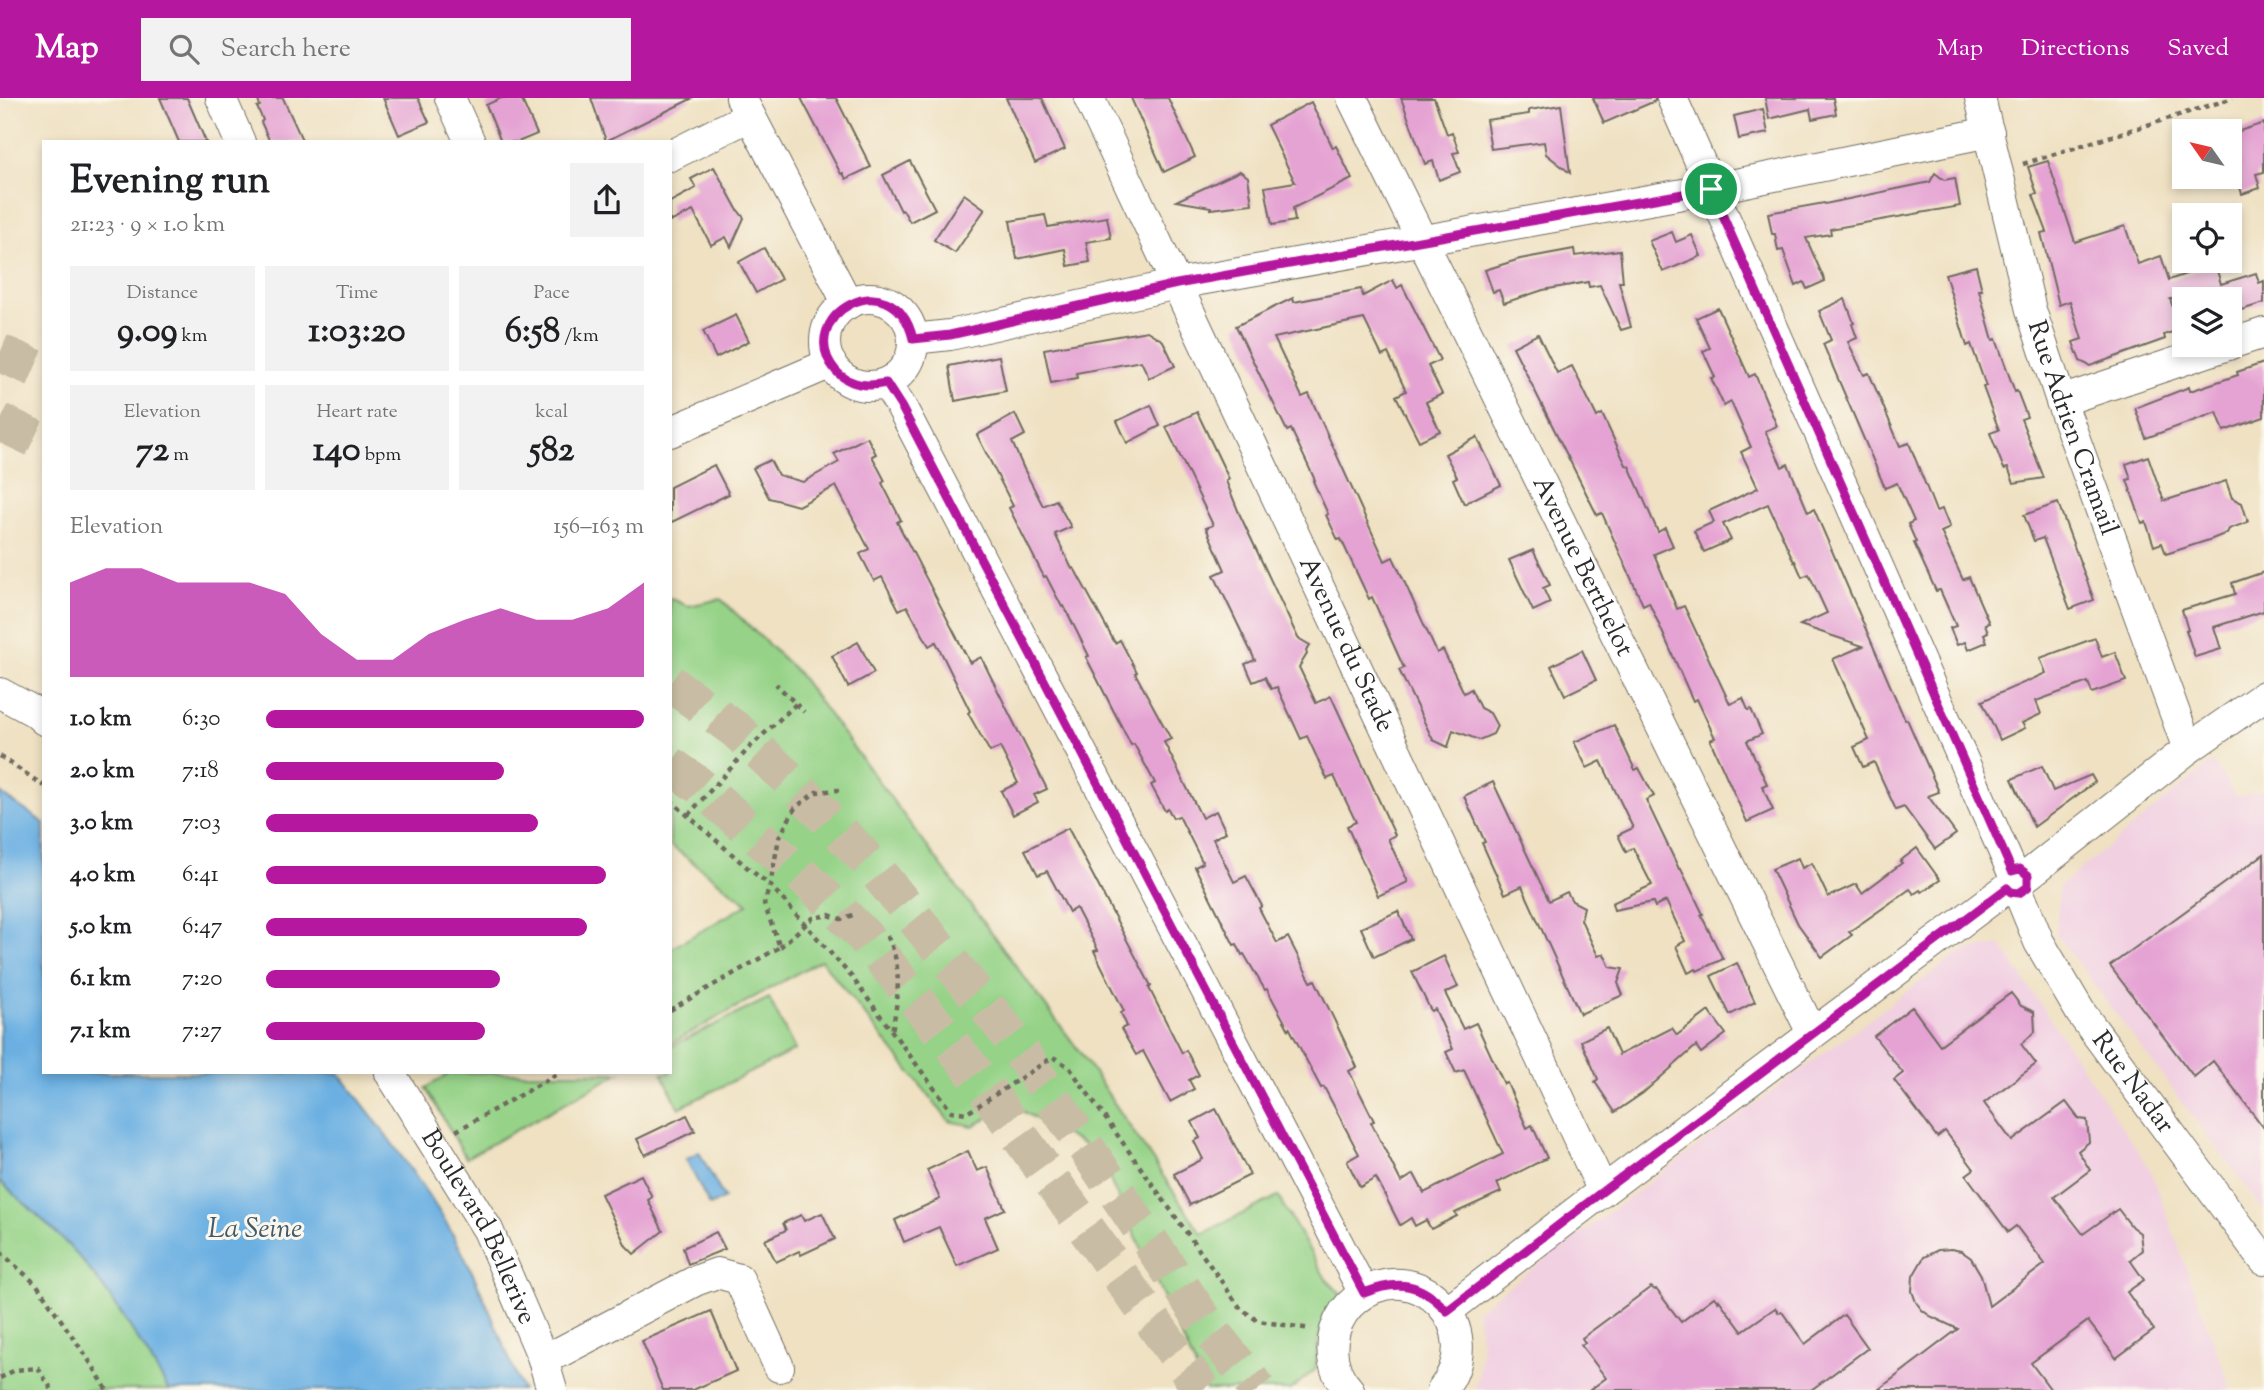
<!DOCTYPE html>
<meta charset="utf-8">
<style>
body{margin:0;font-family:"Sorts Mill Goudy",serif;background:#f2f2f2;color:#202124;height:100vh;display:flex;flex-direction:column;font-size:26px;white-space:nowrap}
*{box-sizing:border-box;margin:0}
p{font-size:23px;color:#757577}
.icon{flex:none;width:38px;height:38px;fill:none;stroke:currentColor;stroke-width:2;stroke-linecap:round;stroke-linejoin:round}
.map{position:relative;flex:1;overflow:hidden}
.side{position:absolute;left:42px;top:42px;width:630px;height:934px;display:flex;flex-direction:column;background:#fff;border-radius:0px;box-shadow:0 4px 10px #0003}
.side>*{flex:none}
.needle{width:46px;rotate:304deg}
.controls{position:absolute;left:2172px;top:21px;display:grid;gap:14px}
.controls a{display:grid;place-items:center;width:70px;height:70px;border-radius:0px;background:#fff;box-shadow:0 4px 10px #0003;font-size:35px}
.pin{position:absolute;display:grid;place-items:center;width:60px;height:60px;color:#fff;margin:-30px;border:4px solid #fff;border-radius:50%;box-shadow:0 2px 7px #0007}
.round{display:grid;place-items:center;flex:none;width:74px;height:74px;border-radius:0px;background:#f2f2f2}
.head{display:flex;align-items:center;justify-content:space-between;height:119px;padding:0 28px}
h1{font-size:38px;font-weight:700;line-height:52px}
.figures{display:grid;grid-template-columns:repeat(3,1fr);gap:10px;height:119px;padding:7px 28px}
.figures div{display:grid;align-content:center;border-radius:0px;background:#f2f2f2;text-align:center}
.figures b{font-size:35px;font-weight:700}
.figures small{font-size:19px;font-weight:400}
.figures p{font-size:19px}
.chart{height:196px;padding:14px 28px}
.chart p{display:flex;justify-content:space-between}
.chart svg{width:100%;height:126px;margin-top:7px;fill:#b5179e;opacity:.7}
ul{padding:0 28px;list-style:none;font-size:23px}
li{display:grid;grid-template-columns:112px 84px 1fr;align-items:center;height:52px}
li i{height:18px;border-radius:9px;background:#b5179e}
header{display:flex;align-items:center;gap:42px;box-sizing:border-box;height:98px;padding:0 35px;background:#b5179e;color:#fff}
header strong{font-size:33px}
nav{display:flex;gap:38px;margin-inline-start:auto;font-size:24px}
.search{width:490px;height:63px;background:#f2f2f2;display:flex;align-items:center;gap:18px;box-sizing:border-box;padding:0 24px;border-radius:0px;color:#757577;font-size:26px}
.map>svg:first-child{display:block}
.built{fill:#f1d0e2}
.green{fill:#96d388;stroke:#607f5a;stroke-width:2}
.water{fill:#6cb0e2;stroke:#4c6e86;stroke-width:2}
.building{fill:#e5a3d3}
.lines{fill:none;stroke-linecap:round;stroke-linejoin:round}
.highway-tunnel{stroke:#c8bda4;stroke-width:38;stroke-dasharray:38 19;stroke-linecap:butt}
.minor-casing{stroke:#706b60;stroke-width:32}
.path{stroke:#706b60;stroke-width:4.5;stroke-dasharray:5 5;stroke-linecap:butt}
.minor{stroke:#fff;stroke-width:30}
.route-casing{stroke:#fff;stroke-width:14}
.route{stroke:#b5179e;stroke-width:9}
.labels{text-anchor:middle;dominant-baseline:central;stroke-width:6;stroke-linejoin:round;paint-order:stroke}
.street-label{font-size:26px;fill:#2b2b2b;stroke:#fbf7ec}
.water-label{font-size:28px;font-style:italic;fill:#425a6b;stroke:#fbf7ec}
</style>
<header>
<strong>Map</strong>
<div class="search"><svg class="icon" aria-label="search" viewBox="0 0 24 24"><circle cx="10" cy="10" r="6"/><path d="M15 15l6 6"/></svg>Search here</div>
<nav><a>Map</a><a>Directions</a><a>Saved</a></nav>
</header>
<div class="map">
<svg width="2264" height="1292" viewBox="0 0 2264 1292">
<rect width="100%" height="100%" fill="#fbf7ec"/>
<filter id="ink" filterUnits="userSpaceOnUse"><feTurbulence type="fractalNoise" baseFrequency=".0143" numOctaves="2"/><feDisplacementMap in="SourceGraphic" scale="14" xChannelSelector="R" yChannelSelector="G"/><feConvolveMatrix kernelMatrix="1 2 1 2 8 2 1 2 1" color-interpolation-filters="sRGB"/></filter>
<filter id="wash" filterUnits="userSpaceOnUse"><feTurbulence type="fractalNoise" baseFrequency=".00686" numOctaves="4" result="noise"/><feDisplacementMap in="SourceGraphic" scale="28" xChannelSelector="R" yChannelSelector="G"/><feGaussianBlur stdDeviation="1.57" result="paint"/><feColorMatrix in="noise" values="0 0 0 0 0 0 0 0 0 0 0 0 0 0 0 0 0 1.4 0 .05"/><feComposite in="paint" operator="in"/></filter>
<g filter="url(#wash)">
<rect width="100%" height="100%" fill="#efe1c2"/>
<g class="built">
<polygon points="2213,663 2236,699 2264,692 2264,1113 2056,836 2059,789"/>
<polygon points="2001,847 2151,1073 2231,1292 1475,1292 1478,1281 1482,1246 1476,1213 1960,854"/>
</g>
<g class="green">
<path d="M670 500 688 508 721 501 797 574 1080 954 1202 1136 1278 1098 1326 1181 1341 1196C1321 1221 1317 1239 1316 1271L1290 1292H1206L1097 1054 1011 1007 973 1028 949 1023 821 862 670 946V851L748 806 670 747Z"/>
<polygon points="769,900 795,952 679,1010 662,975 670,975 670,949"/>
<polygon points="450,975 619,975 466,1060 426,990"/>
<path d="M0 1083C29 1110 60 1135 85 1166 117 1206 143 1249 169 1292H0Z"/>
</g>
<g class="water">
<path d="M0 695 44 725V975H339C375 1021 410 1068 442 1118 475 1172 498 1233 522 1292H169C143 1249 117 1205 85 1166 60 1136 29 1110 0 1083Z"/>
<polygon points="699,1054 724,1100 710,1108 686,1061"/>
</g>
<g id="blocks">
<g class="building">
<polygon points="160,0 187,0 206,44 179,44"/>
<polygon points="257,0 283,0 303,44 270,44 261,24 263,22 257,9 260,8"/>
<polygon points="383,0 418,0 429,24 399,37"/>
<polygon points="501,0 521,0 537,36 518,44 501,44 486,7"/>
<polygon points="591,0 693,0 606,43"/>
<polygon points="801,0 836,0 871,69 846,81 843,75 841,76"/>
<polygon points="1006,0 1042,0 1065,51 1035,65"/>
<polygon points="1131,0 1168,0 1195,59 1164,74"/>
<polygon points="1401,0 1434,0 1447,36 1452,34 1459,54 1453,55 1460,74 1439,82 1433,63 1425,66"/>
<polygon points="1593,0 1655,0 1655,3 1604,25"/>
<polygon points="1765,0 1833,0 1836,16 1812,21 1810,11 1769,21"/>
<polygon points="1311,4 1333,50 1336,48 1352,81 1293,110 1295,123 1272,127 1265,89 1295,84 1267,27"/>
<polygon points="1561,7 1570,75 1546,56 1544,44 1491,51 1486,22 1529,16 1529,12"/>
<polygon points="1763,11 1768,35 1739,41 1734,18"/>
<polygon points="2264,25 2264,74 2256,76 2260,90 2242,96 2230,57 2230,36"/>
<polygon points="910,63 935,111 910,124 903,112 901,113 883,77"/>
<polygon points="2048,63 2075,144 2125,128 2138,166 2161,158 2169,182 2215,166 2221,186 2256,175 2259,185 2264,183 2264,205 2238,213 2234,201 2170,201 2181,231 2164,237 2165,241 2090,268 2080,263 2073,244 2082,241 2070,203 2059,207 2041,135 2047,134 2033,97 2037,96 2028,69"/>
<polygon points="714,69 737,111 744,120 731,149 726,139 711,147 693,113 670,124 670,104 696,90 691,81"/>
<polygon points="1240,73 1248,79 1252,106 1211,111 1211,109 1176,103"/>
<polygon points="1935,75 1944,82 1955,80 1960,108 1830,131 1831,136 1806,140 1825,183 1807,191 1804,184 1796,188 1783,152 1778,153 1775,136 1772,136 1768,115 1824,105 1825,106 1930,84"/>
<polygon points="964,96 985,111 955,155 934,142"/>
<polygon points="1045,117 1048,129 1107,119 1111,140 1086,144 1090,164 1068,168 1065,151 1017,161 1010,123"/>
<polygon points="1672,134 1676,144 1692,137 1701,158 1663,174 1649,143"/>
<polygon points="764,150 781,181 756,195 739,164"/>
<polygon points="1574,151 1575,158 1620,152 1623,184 1619,184 1631,229 1621,232 1600,187 1589,189 1588,184 1543,192 1504,205 1499,192 1493,194 1485,172 1520,161"/>
<polygon points="1976,168 1982,192 1979,192 1993,242 1996,241 2015,294 2017,293 2027,319 2021,321 2044,380 2014,385 2008,370 2004,371 1990,335 1999,332 1983,289 1986,288 1971,246 1967,248 1945,176"/>
<polygon points="1393,182 1397,190 1402,187 1440,262 1428,268 1442,296 1426,304 1440,333 1419,343 1396,298 1406,293 1388,255 1382,258 1364,221 1274,240 1302,299 1309,296 1385,463 1393,459 1437,555 1443,552 1464,595 1471,591 1480,610 1490,615 1497,628 1493,636 1479,642 1453,632 1448,649 1433,642 1399,572 1404,570 1372,499 1369,501 1341,441 1338,442 1326,417 1328,416 1313,383 1315,382 1291,331 1287,333 1236,228 1293,200 1294,204 1361,191 1363,198"/>
<polygon points="1845,201 1854,225 1852,226 1857,240 1848,244 1864,277 1869,275 1900,348 1909,345 1936,413 1942,411 1950,430 1941,434 1963,482 1969,479 1989,525 1985,526 1988,534 1984,536 1987,544 1968,552 1965,544 1957,547 1950,530 1956,528 1940,492 1936,493 1914,445 1916,444 1908,426 1914,423 1897,385 1885,390 1823,246 1831,242 1819,213"/>
<polygon points="1718,210 1749,279 1755,276 1777,328 1765,333 1782,369 1788,366 1808,414 1814,411 1905,622 1907,621 1939,694 1928,698 1956,736 1935,751 1904,709 1896,712 1874,664 1863,669 1854,649 1869,642 1833,561 1863,548 1800,527 1827,515 1809,476 1802,479 1795,463 1794,464 1768,406 1723,426 1731,442 1704,454 1694,433 1714,424 1709,413 1758,390 1741,354 1751,349 1731,304 1724,308 1711,280 1715,279 1703,253 1710,250 1696,220"/>
<polygon points="736,217 749,243 716,260 703,233"/>
<polygon points="1147,233 1163,243 1175,268 1149,280 1141,263 1076,275 1077,280 1051,285 1044,251"/>
<polygon points="1538,236 1557,275 1572,268 1597,319 1602,316 1626,367 1629,368 1658,434 1665,430 1673,448 1654,456 1677,511 1684,508 1730,606 1743,600 1748,612 1751,611 1762,636 1747,643 1767,686 1762,688 1773,712 1747,724 1710,642 1715,640 1697,601 1693,603 1649,504 1643,507 1602,415 1597,417 1513,249"/>
<polygon points="999,258 1006,293 955,303 949,268"/>
<polygon points="2264,265 2264,319 2224,333 2217,314 2146,340 2135,310 2189,289 2190,293 2238,277 2237,274"/>
<polygon points="1151,307 1160,328 1127,345 1117,323"/>
<polygon points="1197,314 1229,381 1226,383 1239,415 1298,540 1310,547 1306,553 1307,556 1299,569 1316,605 1331,598 1395,737 1388,741 1408,784 1378,798 1347,728 1356,724 1334,678 1327,681 1307,638 1301,641 1277,589 1271,591 1265,579 1253,584 1245,566 1255,562 1214,477 1225,472 1206,430 1213,427 1166,329"/>
<polygon points="1015,316 1025,337 1012,344 1024,371 1043,408 1056,402 1071,429 1055,436 1072,471 1074,470 1115,545 1120,542 1137,574 1135,575 1171,641 1164,644 1202,720 1216,713 1226,734 1213,741 1234,784 1246,778 1262,808 1259,810 1277,845 1288,839 1311,884 1315,882 1357,969 1349,973 1374,1023 1371,1024 1401,1084 1414,1076 1424,1095 1503,1056 1464,972 1456,975 1446,954 1453,951 1435,911 1431,913 1412,874 1444,858 1458,889 1445,895 1463,931 1476,925 1504,986 1507,985 1527,1030 1532,1027 1547,1060 1497,1085 1501,1094 1455,1115 1457,1118 1431,1131 1426,1122 1415,1128 1411,1120 1400,1127 1376,1080 1360,1089 1347,1063 1359,1056 1324,989 1321,990 1289,929 1289,932 1267,891 1265,892 1244,856 1242,857 1237,846 1234,847 1195,769 1203,765 1179,718 1173,720 1168,711 1165,713 1151,687 1155,685 1134,646 1131,647 1086,559 1089,558 1064,508 1062,509 1046,478 1044,479 1009,410 1013,408 977,337"/>
<polygon points="867,339 876,356 872,358 885,383 882,385 901,422 897,424 970,565 981,559 1047,691 1034,697 1038,704 1013,717 1001,693 1018,685 1000,649 990,654 968,615 970,613 936,544 929,548 907,508 899,512 882,479 874,483 860,456 869,451 836,388 798,408 769,400 753,370 770,362 778,377 803,384 839,364 834,356"/>
<polygon points="1477,339 1501,387 1464,406 1453,381 1457,379 1445,356"/>
<polygon points="2148,358 2164,403 2226,383 2232,400 2242,405 2248,424 2229,431 2227,435 2212,441 2166,456 2162,445 2154,448 2146,424 2142,425 2127,382 2131,381 2126,366"/>
<polygon points="714,367 729,396 670,425 670,389"/>
<polygon points="2058,405 2094,502 2070,511 2043,440 2034,443 2024,417"/>
<polygon points="1533,452 1550,487 1543,490 1550,505 1533,513 1509,462"/>
<polygon points="2264,474 2264,513 2214,529 2221,551 2195,559 2186,532 2188,532 2182,512 2235,496 2232,485"/>
<polygon points="2095,540 2102,559 2115,554 2126,583 2092,595 2088,584 2036,603 2041,616 2022,625 2025,630 2000,642 1982,603 2046,575 2040,560"/>
<polygon points="858,544 874,575 848,589 832,558"/>
<polygon points="1582,552 1596,582 1565,597 1551,568"/>
<polygon points="1614,627 1635,672 1639,670 1654,698 1646,702 1679,771 1681,771 1703,816 1701,817 1723,861 1697,873 1696,871 1688,875 1676,848 1685,843 1666,803 1655,809 1653,804 1614,812 1612,805 1652,787 1633,750 1626,754 1618,737 1633,730 1601,663 1587,670 1574,644"/>
<polygon points="2042,668 2053,693 2091,677 2095,684 2034,729 2012,681"/>
<polygon points="1493,684 1549,803 1567,794 1572,803 1584,809 1581,822 1598,858 1604,856 1610,869 1623,871 1618,885 1623,897 1580,916 1522,788 1505,796 1482,745 1485,744 1464,698"/>
<polygon points="1068,730 1151,888 1149,890 1182,955 1186,952 1199,977 1189,982 1194,991 1170,1004 1143,953 1136,957 1121,931 1127,928 1121,915 1124,913 1094,853 1098,852 1076,810 1069,814 1047,773 1038,777 1025,752"/>
<polygon points="1917,750 1940,782 1922,794 1920,792 1914,796 1910,791 1849,834 1852,837 1822,859 1798,826 1772,771 1798,760 1802,770 1812,765 1828,799 1856,786 1862,795 1902,765 1900,763"/>
<polygon points="2264,756 2264,1030 2213,963 2194,979 2110,868"/>
<polygon points="1398,813 1411,841 1374,859 1361,830"/>
<polygon points="1737,865 1755,904 1730,917 1711,878"/>
<polygon points="2011,895 2021,908 2034,914 2035,934 2021,946 2036,966 1984,1005 2012,1043 2066,1004 2079,1021 2087,1022 2089,1044 2078,1053 2090,1072 2054,1099 2083,1136 2118,1111 2132,1129 2140,1135 2142,1152 2130,1162 2144,1182 2127,1194 2154,1232 2116,1260 2088,1223 2031,1265 2051,1292 1878,1292 1958,1231 1930,1218 1922,1212 1916,1204 1912,1193 1913,1178 1924,1159 1938,1152 1951,1151 1961,1153 1971,1160 1981,1177 1989,1208 2045,1166 2016,1128 2008,1134 1966,1077 1974,1071 1945,1033 1937,1039 1894,982 1903,975 1874,938 1912,909 1940,947"/>
<polygon points="1709,913 1726,936 1701,955 1696,948 1643,995 1615,1014 1595,984 1598,981 1581,943 1607,930 1619,957 1672,930 1677,937"/>
<polygon points="1216,1011 1250,1077 1190,1107 1174,1076 1203,1061 1194,1043 1200,1040 1192,1024"/>
<polygon points="687,1017 695,1033 645,1057 637,1041"/>
<polygon points="968,1053 977,1073 987,1069 1005,1111 985,1120 998,1150 957,1168 939,1129 904,1144 895,1122 940,1101 927,1072"/>
<polygon points="641,1077 652,1099 648,1102 663,1133 634,1156 626,1148 601,1096"/>
<polygon points="822,1115 835,1141 801,1157 799,1153 776,1164 765,1142 786,1132 783,1125 801,1117 804,1123"/>
<polygon points="716,1134 725,1151 688,1166 683,1150"/>
<polygon points="1651,1189 1655,1192 1656,1191 1681,1224 1714,1199 1718,1204 1719,1202 1742,1233 1775,1210 1779,1215 1782,1214 1805,1246 1844,1217 1868,1250 1811,1292 1590,1292 1606,1280 1581,1247 1585,1245 1582,1240"/>
<polygon points="711,1213 736,1273 693,1292 663,1292 642,1243"/>
</g>
</g>
</g>
<g filter="url(#ink)">
<use href="#blocks" fill-opacity="0" stroke="#706b60" stroke-width="2"/>
<g class="lines">
<g class="highway-tunnel">
<polyline points="0,255 44,274"/>
<polyline points="0,324 44,345"/>
<polyline points="670,585 736,632 790,682 869,764 1007,934 1213,1236 1258,1292"/>
<polyline points="670,667 697,686 814,788 864,838 970,969 1202,1292"/>
</g>
<g class="minor-casing">
<g id="minor">
<polyline points="221,0 240,44"/>
<polyline points="450,0 470,44"/>
<polyline points="741,0 848,206"/>
<path id="s1" d="M1089 0 1603 1093"/>
<path id="s2" d="M1352 0 1812 935"/>
<polyline points="1672,0 2012,773"/>
<path id="s3" d="M1980 0 2031 212 2061 303 2188 651"/>
<polyline points="670,58 750,18"/>
<circle cx="869" cy="244" r="44"/>
<polyline points="913,241 950,237 1177,186 1711,91 1989,34"/>
<polyline points="2230,246 2264,235"/>
<polyline points="886,285 902,310 1364,1195"/>
<polyline points="2061,303 2228,247"/>
<polyline points="670,334 831,265"/>
<polyline points="0,595 35,614 44,622"/>
<polyline points="2028,777 2188,651 2264,598"/>
<path id="s4" d="M2019 795 2039 844 2081 915 2264 1162"/>
<path id="s5" d="M390 975 488 1132 542 1258 552 1292"/>
<polyline points="1447,1213 1603,1093 2007,790"/>
<polyline points="542,1258 560,1254 695,1183 717,1175 739,1181 779,1269"/>
<path d="M1349 1292C1333 1275 1329 1254 1335 1232 1339 1220 1346 1209 1356 1201 1416 1152 1491 1231 1442 1292"/>
</g>
</g>
<g class="path">
<polyline points="2023,66 2233,0"/>
<polyline points="796,606 804,614"/>
<polyline points="0,658 44,688"/>
<polyline points="670,702 749,771 770,787 851,878 951,1013 967,1015 1053,959 1069,969 1241,1211 1258,1223 1311,1231"/>
<polyline points="688,717 750,649 796,606 776,586"/>
<path d="M887 838C903 866 898 903 892 933"/>
<polyline points="780,849 813,820 829,817 841,821 853,817"/>
<polyline points="670,912 780,849 764,806 770,787 779,740 795,710 816,694 839,692"/>
<polyline points="456,1033 559,975"/>
<polyline points="0,1154 37,1187 94,1270 107,1292"/>
<polyline points="0,1280 15,1272 38,1270 52,1292"/>
</g>
<use href="#minor" class="minor"/>
</g>
</g>
<g class="lines" filter="url(#ink)">
<g class="route-casing">
<path id="route" d="M1711 91 2012 773 2020 771 2028 777V789L2019 795 2011 794 2007 790 1603 1093 1447 1213C1421 1185 1399 1181 1364 1195L902 310 886 285C868 289 850 288 836 273 791 220 893 159 913 241L950 237 1177 186Z"/>
</g>
<use href="#route" class="route"/>
</g>
<g class="labels">
<g class="street-label">
<text stroke="none"><textPath href="#s3" startOffset="343">Rue Adrien Cramail</textPath></text>
<text stroke="none"><textPath href="#s2" startOffset="522">Avenue Berthelot</textPath></text>
<text stroke="none"><textPath href="#s1" startOffset="604">Avenue du Stade</textPath></text>
<text stroke="none"><textPath href="#s4" startOffset="222">Rue Nadar</textPath></text>
<text stroke="none"><textPath href="#s5" startOffset="178">Boulevard Bellerive</textPath></text>
</g>
<g class="water-label">
<text x="255" y="1132">La Seine</text>
</g>
</g>
</svg>
<div class="controls">
<a><svg class="needle" viewBox="-14 -14 28 28"><path d="M0-13l5 13h-10z" fill="#e53935"/><path d="M0 13l5-13h-10z" fill="#757577"/></svg></a>
<a><svg class="icon" aria-label="locate" viewBox="0 0 24 24"><circle cx="12" cy="12" r="6"/><path d="M12 2v4M12 18v4M2 12h4M18 12h4"/></svg></a>
<a><svg class="icon" aria-label="layers" viewBox="0 0 24 24"><path d="M12 4l9 5-9 5-9-5zM3 14l9 5 9-5"/></svg></a>
</div>
<div class="pin" style="left:1711px;top:91px;background:#1e9e55"><svg class="icon" aria-label="arrive" viewBox="0 0 24 24"><path d="M6 21V4h12l-3 4 3 4H6"/></svg></div>
<section class="side">
<div class="head"><div><h1>Evening run</h1><p>21:23 · 9 × 1.0 km</p></div><a class="round"><svg class="icon" aria-label="share" viewBox="0 0 24 24"><path d="M12 15V3M7 8l5-5 5 5M5 13v7h14v-7"/></svg></a></div>
<div class="figures">
<div><p>Distance</p><b>9.09<small> km</small></b></div>
<div><p>Time</p><b>1:03:20</b></div>
<div><p>Pace</p><b>6:58<small> /km</small></b></div>
</div>
<div class="figures">
<div><p>Elevation</p><b>72<small> m</small></b></div>
<div><p>Heart rate</p><b>140<small> bpm</small></b></div>
<div><p>kcal</p><b>582</b></div>
</div>
<div class="chart"><p><span>Elevation</span>156–163 m</p>
<svg viewBox="0 0 160 44" preserveAspectRatio="none"><path d="M0 44V11L10 6L20 6L30 11L40 11L50 11L60 15L70 29L80 38L90 38L100 29L110 24L120 20L130 24L140 24L150 20L160 11V44z"/></svg>
</div>
<ul>
<li><b>1.0 km</b>6:30<i style="width:100%"></i></li>
<li><b>2.0 km</b>7:18<i style="width:63%"></i></li>
<li><b>3.0 km</b>7:03<i style="width:72%"></i></li>
<li><b>4.0 km</b>6:41<i style="width:90%"></i></li>
<li><b>5.0 km</b>6:47<i style="width:85%"></i></li>
<li><b>6.1 km</b>7:20<i style="width:62%"></i></li>
<li><b>7.1 km</b>7:27<i style="width:58%"></i></li>
</ul>
</section>
</div>
